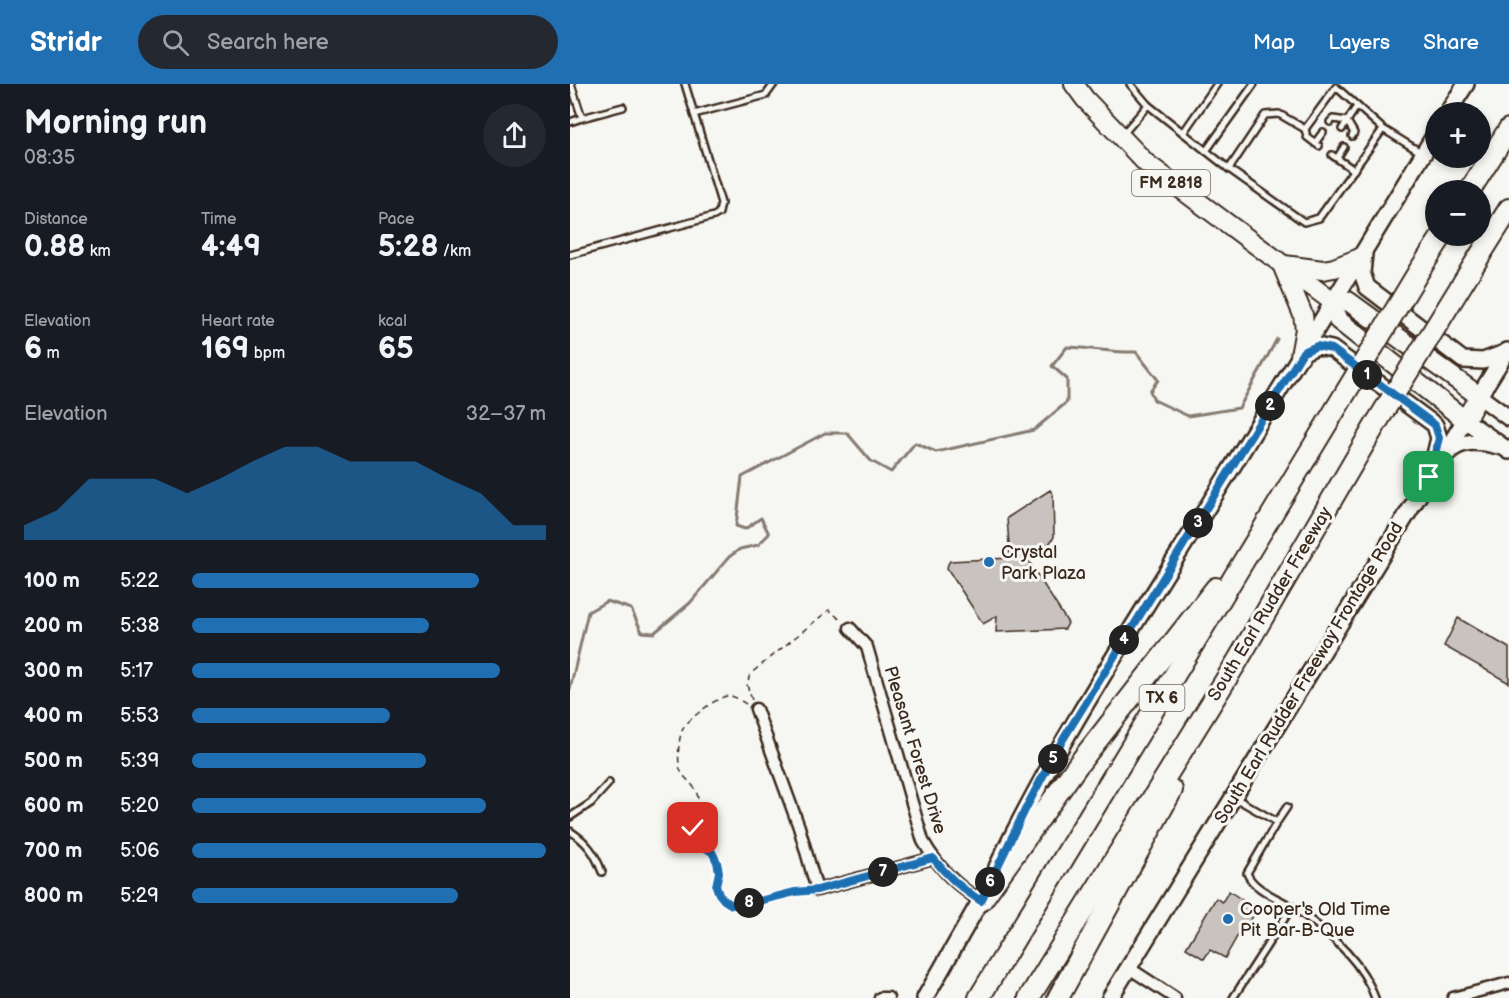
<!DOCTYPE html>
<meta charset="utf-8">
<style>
body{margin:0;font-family:"Balsamiq Sans",sans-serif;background:#242831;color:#f1f3f6;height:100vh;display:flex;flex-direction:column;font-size:22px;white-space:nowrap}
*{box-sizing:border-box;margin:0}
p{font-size:20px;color:#9ea1a6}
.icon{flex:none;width:33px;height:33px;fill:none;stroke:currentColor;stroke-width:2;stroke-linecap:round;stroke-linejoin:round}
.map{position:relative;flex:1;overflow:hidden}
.sheet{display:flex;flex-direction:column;background:#171b24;width:570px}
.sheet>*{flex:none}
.fabs{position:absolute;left:855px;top:18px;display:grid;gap:12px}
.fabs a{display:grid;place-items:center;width:66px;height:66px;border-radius:50%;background:#171b24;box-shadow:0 3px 9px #0003;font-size:30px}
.pin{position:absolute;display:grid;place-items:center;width:51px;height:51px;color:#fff;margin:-26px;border-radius:12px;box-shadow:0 3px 9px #0006}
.km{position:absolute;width:30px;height:30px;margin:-15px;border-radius:50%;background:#222;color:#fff;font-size:16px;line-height:30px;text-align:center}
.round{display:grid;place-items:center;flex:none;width:63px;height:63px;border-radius:32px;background:#242831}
.overview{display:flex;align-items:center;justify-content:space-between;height:102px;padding:0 24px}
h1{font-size:33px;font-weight:800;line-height:45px}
.figures{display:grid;grid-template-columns:repeat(3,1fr);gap:9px;height:102px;padding:6px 24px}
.figures div{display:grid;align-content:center}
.figures b{font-size:30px;font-weight:800}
.figures small{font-size:16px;font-weight:400}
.figures p{font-size:16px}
.chart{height:168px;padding:12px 24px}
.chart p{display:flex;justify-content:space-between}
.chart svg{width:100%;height:108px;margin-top:6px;fill:#1f6fb2;opacity:.7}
ul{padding:0 24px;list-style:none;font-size:20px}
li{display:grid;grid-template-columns:96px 72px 1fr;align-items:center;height:45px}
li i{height:15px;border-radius:8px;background:#1f6fb2}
header{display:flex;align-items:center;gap:36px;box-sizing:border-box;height:84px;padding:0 30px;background:#1f6fb2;color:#fff}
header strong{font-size:28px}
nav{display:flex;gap:33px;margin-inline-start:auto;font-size:21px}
.search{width:420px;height:54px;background:#242831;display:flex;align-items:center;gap:15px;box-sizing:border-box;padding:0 21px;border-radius:33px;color:#9ea1a6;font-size:22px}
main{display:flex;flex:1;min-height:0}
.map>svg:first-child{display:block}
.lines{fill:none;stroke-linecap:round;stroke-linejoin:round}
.stream{stroke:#857a71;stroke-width:3}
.building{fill:#c8c3be;stroke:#3b2a1e;stroke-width:1.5}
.lane-casing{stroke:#3b2a1e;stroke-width:10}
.street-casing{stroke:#3b2a1e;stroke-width:15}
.secondary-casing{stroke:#3b2a1e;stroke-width:20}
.primary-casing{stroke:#3b2a1e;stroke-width:22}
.highway-casing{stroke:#3b2a1e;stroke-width:24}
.path{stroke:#3b2a1e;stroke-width:1.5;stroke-dasharray:6 4.5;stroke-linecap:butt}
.lane{stroke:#f6f6f2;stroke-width:5}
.street{stroke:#f6f6f2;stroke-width:10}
.secondary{stroke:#f6f6f2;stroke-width:15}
.primary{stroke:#f6f6f2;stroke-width:18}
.highway{stroke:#f6f6f2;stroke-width:20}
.highway-bridge-casing{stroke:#3b2a1e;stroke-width:24;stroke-linecap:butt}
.highway-bridge{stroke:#f6f6f2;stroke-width:20}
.route-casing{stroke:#fff;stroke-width:12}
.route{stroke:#1f6fb2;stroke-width:8}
.poi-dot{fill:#1f6fb2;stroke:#f6f6f2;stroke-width:2}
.labels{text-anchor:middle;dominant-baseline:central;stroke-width:6;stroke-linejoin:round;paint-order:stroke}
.shield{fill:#f6f6f2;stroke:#73675e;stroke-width:1.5}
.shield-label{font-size:16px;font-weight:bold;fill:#3b2a1e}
.poi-label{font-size:18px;fill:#3b2a1e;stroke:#f6f6f2;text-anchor:start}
.street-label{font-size:18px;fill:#3b2a1e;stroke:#f6f6f2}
</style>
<header>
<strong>Stridr</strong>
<div class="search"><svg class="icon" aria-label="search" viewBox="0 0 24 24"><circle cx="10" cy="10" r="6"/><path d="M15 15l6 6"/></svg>Search here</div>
<nav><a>Map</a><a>Layers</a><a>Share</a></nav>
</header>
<main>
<section class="sheet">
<div class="overview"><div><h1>Morning run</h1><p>08:35</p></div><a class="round"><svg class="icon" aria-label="share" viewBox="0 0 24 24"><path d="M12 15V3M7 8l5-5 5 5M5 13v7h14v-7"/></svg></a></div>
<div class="figures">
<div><p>Distance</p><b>0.88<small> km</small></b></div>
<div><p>Time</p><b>4:49</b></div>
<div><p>Pace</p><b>5:28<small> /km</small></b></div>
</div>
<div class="figures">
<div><p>Elevation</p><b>6<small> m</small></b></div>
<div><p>Heart rate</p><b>169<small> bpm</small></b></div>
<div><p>kcal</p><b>65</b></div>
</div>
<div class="chart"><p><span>Elevation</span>32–37 m</p>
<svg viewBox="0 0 160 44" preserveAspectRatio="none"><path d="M0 44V38L10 32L20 19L30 19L40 19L50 25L60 19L70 12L80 6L90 6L100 12L110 12L120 12L130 19L140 25L150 38L160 38V44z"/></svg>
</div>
<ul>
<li><b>100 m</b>5:22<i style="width:81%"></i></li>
<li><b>200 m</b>5:38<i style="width:67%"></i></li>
<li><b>300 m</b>5:17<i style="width:87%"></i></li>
<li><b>400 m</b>5:53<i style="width:56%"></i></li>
<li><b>500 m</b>5:39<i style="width:66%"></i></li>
<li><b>600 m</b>5:20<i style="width:83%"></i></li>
<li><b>700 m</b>5:06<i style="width:100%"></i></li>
<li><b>800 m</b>5:29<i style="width:75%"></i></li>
</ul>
</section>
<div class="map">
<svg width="939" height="914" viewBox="0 0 939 914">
<rect width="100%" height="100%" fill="#f6f6f2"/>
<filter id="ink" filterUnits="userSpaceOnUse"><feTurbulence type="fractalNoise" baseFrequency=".0167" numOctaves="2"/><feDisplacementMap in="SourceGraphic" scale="12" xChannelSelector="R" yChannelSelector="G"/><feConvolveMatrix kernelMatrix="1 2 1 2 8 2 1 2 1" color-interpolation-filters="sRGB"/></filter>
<g filter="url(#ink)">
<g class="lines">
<path class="stream" d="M0 605 18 528 37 517 61 525 72 548 84 549 120 519 159 473 170 465 188 461 199 450 191 434 175 445 166 442 172 393 255 349H277L301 377 321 388 345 359 366 368 464 346 497 318V295L482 282 497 263C521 264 543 269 566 268L588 296 580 307 584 316 618 332 669 324 707 255"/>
</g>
<g class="building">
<polygon points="480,406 483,410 484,453 479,460 458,476 498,539 495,545 426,548 427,532 413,540 377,484 378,480 380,477 440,474 437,434"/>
<polygon points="888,534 939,564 939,599 874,562"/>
<polygon points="659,807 687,826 675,845 672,844 655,874 640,866 634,875 616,864 646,814 652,818"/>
</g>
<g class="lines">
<g class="lane-casing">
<g id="lane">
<polyline points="1,0 12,34 53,23"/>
<polyline points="560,0 578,21"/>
<polyline points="124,30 196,11 204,0"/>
<polyline points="0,38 12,34"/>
<polyline points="760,38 763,35 777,37 784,49 782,52"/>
<polyline points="735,45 737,53 749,62"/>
<polyline points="772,45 787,22"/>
<polyline points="813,45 749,134 734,138 659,85 695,31 709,30 735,45 766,3 813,45 852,69"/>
<polyline points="613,49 647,0"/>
<polyline points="553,50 578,21 659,85"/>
<polyline points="745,59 753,48"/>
<polyline points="636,67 684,0"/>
<polyline points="762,71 784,86"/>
<polyline points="767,74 774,63"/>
<polyline points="0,171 144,132 149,129 151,119 115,0"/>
<path d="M665 714 707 738 677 789C683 805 706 813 721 822 754 844 792 875 805 914"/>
<polyline points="0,733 21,719 39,699"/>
<polyline points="707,738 717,723"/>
<path d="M0 747C17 758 25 769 32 788"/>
<polyline points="663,914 722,823"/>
</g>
</g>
<g class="street-casing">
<g id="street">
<path d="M280 544 297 563 353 757C368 783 385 801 411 817"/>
<polyline points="186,625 229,743 247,806 363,774"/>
<polyline points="559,884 605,914"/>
<polyline points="310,914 318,914"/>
<polyline points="883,914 939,899"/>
</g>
</g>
<g class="secondary-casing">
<g id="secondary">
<polyline points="878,28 896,0"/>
<polyline points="794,170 792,189 797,203 893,276 913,277 937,268"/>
<polyline points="937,267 909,312 939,334"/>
<polyline points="733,268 747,262 762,265 865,341 869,354 863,379"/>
<path d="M878 369C891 355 910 357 928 362"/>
<path d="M427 783C489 654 568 536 643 414 718 293 791 171 866 49"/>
<polyline points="355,914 416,807"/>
<polyline points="540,914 895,336 939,367"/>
</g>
</g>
<g class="primary-casing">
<g id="primary">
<polyline points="504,0 515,15 576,79 763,218 768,236 895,336 909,312 778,217 763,218"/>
<polyline points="714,181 753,186 764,184 790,174"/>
<polyline points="713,183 733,231 735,245 730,272"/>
</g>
</g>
<g class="highway-casing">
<g id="highway">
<polyline points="900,106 939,45"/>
<polyline points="902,184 939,125"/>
<polyline points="849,187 872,152"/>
<polyline points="411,817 507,682 646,504"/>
<polyline points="409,914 773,313"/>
<polyline points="459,914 668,576 807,338"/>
<polyline points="488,914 602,706"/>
</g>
</g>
<g class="path">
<polyline points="182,616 177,601 180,590 259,526 272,537"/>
<path d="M176 620C171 617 165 612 159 612 149 611 119 635 114 643 108 653 108 670 109 681 111 698 130 697 128 722L120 727 119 731 123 735C122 767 137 755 146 776 151 787 144 797 148 807 150 813 155 818 160 820 174 825 219 808 237 807"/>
<polyline points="124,735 131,729 128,722"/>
</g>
<use href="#lane" class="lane"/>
<use href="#street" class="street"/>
<use href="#secondary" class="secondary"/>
<use href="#primary" class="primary"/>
<use href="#highway" class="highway"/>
<g class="highway-bridge-casing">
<g id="highway-bridge">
<polyline points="773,313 849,187"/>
<polyline points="807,338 902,184"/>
</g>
</g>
<use href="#highway-bridge" class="highway-bridge"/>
</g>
</g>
<g class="lines" filter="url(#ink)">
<g class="route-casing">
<path id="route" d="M123 744 125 755 132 762 142 768 147 778 149 788 146 802 149 810 154 816 162 821H173L225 808 247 806 363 774C377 792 391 805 411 817L456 724 489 662 733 268 747 262 762 265 865 341 869 354 859 393"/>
</g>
<use href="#route" class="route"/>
</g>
<g class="poi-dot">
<circle cx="419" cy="478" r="6"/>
<circle cx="658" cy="835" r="6"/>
</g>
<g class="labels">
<g class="shield">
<rect x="562" y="86" width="78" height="26" rx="4.5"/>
<rect x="569.5" y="601" width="45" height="26" rx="4.5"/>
</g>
<g class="shield-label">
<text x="601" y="99">FM 2818</text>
<text x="592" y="614">TX 6</text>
</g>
<g class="poi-label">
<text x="431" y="468">Crystal<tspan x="431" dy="21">Park Plaza</tspan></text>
<text x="670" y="825">Cooper's Old Time<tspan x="670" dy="21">Pit Bar-B-Que</tspan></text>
</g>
<g class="street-label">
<text transform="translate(700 520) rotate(-59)">South Earl Rudder Freeway</text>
<text transform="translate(739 589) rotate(-59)">South Earl Rudder Freeway Frontage Road</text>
<text transform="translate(345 666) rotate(73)">Pleasant Forest Drive</text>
</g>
</g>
</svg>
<div class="fabs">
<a>+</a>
<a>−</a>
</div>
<div class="pin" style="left:859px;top:393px;background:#1e9e55"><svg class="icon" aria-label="arrive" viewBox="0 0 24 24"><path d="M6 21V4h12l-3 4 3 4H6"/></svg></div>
<div class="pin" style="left:123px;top:744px;background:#d93025"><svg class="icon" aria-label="check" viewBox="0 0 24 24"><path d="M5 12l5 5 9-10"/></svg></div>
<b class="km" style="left:797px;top:291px">1</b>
<b class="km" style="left:700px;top:322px">2</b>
<b class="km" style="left:628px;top:439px">3</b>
<b class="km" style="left:554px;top:556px">4</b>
<b class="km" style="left:483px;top:675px">5</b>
<b class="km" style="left:420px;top:798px">6</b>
<b class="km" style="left:313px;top:788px">7</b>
<b class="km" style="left:179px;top:819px">8</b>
</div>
</main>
